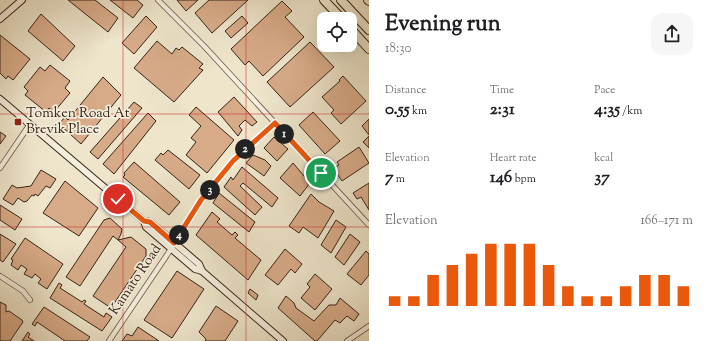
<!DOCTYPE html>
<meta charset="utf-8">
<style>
body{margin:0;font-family:"Sorts Mill Goudy",serif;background:#f6f6f6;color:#202124;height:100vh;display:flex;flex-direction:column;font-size:15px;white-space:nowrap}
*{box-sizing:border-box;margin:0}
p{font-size:13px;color:#757577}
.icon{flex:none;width:22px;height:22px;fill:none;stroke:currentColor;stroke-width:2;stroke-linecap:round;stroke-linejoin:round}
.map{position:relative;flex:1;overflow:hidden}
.panel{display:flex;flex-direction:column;background:#fff;width:340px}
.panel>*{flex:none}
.buttons{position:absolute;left:317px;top:12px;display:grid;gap:8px}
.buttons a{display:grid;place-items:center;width:40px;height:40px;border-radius:8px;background:#fff;box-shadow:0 4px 16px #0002;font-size:20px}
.pin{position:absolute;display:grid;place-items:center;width:34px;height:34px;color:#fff;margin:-17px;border:2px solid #fff;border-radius:50%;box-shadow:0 1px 4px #0007}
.km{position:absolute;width:20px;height:20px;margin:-10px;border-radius:50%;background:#222;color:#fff;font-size:11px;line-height:20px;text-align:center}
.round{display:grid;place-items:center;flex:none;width:42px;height:42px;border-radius:12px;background:#f6f6f6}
.head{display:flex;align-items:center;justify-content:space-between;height:68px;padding:0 16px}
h1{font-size:22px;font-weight:700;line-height:30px}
.figures{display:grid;grid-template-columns:repeat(3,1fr);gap:6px;height:68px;padding:4px 16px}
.figures div{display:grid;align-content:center}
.figures b{font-size:17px;font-weight:700}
.figures small{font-size:11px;font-weight:400}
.figures p{font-size:11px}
.chart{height:112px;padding:8px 16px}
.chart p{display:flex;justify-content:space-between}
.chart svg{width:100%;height:72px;margin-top:4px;stroke:#ea580c;stroke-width:6}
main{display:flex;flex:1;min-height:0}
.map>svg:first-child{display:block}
.building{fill:#d7ab88;stroke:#362316}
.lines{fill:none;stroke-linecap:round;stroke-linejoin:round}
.street-casing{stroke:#645443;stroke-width:6}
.secondary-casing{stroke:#362316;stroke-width:8}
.highway-casing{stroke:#362316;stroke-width:10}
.street{stroke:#f4eedd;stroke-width:4.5}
.secondary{stroke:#f4eedd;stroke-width:6}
.highway{stroke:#eee5cb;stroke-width:8}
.route-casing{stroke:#fff;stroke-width:8}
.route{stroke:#ea580c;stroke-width:5}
.grid{fill:none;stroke:#d62828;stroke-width:1;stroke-opacity:0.55}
.poi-dot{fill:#8f2418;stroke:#f4eedd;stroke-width:1.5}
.labels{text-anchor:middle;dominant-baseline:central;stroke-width:3.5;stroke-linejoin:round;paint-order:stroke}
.poi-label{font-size:14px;fill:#362316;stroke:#f4eedd;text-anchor:start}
.street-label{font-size:14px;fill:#362316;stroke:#f4eedd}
</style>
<main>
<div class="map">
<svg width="369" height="341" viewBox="0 0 369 341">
<rect width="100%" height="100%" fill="#eee5cb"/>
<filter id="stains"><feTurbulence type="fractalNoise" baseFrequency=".005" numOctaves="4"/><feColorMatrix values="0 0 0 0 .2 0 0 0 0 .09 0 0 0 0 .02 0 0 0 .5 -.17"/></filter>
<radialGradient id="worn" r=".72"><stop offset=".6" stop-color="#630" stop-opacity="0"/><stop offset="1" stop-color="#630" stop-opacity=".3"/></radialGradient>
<g class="building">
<polygon points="68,0 95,0 118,18 108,32"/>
<polygon points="110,0 137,0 143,5 133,18"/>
<polygon points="177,0 198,0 186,11"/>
<polygon points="209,0 248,0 212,33 195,13"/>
<polygon points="282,1 292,11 285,17 304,37 263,76 249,61 245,65 231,49"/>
<polygon points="41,14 75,46 63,61 28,31"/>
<polygon points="146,16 157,27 134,54 122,43"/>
<polygon points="242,16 248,23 231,38 225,31"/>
<polygon points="0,35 30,59 13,80 8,76 6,79 0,73"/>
<polygon points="157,41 172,54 176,48 179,50 182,47 203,64 199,68 203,70 174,102 134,68"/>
<polygon points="310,42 334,67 290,107 267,82"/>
<polygon points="50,65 70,81 65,88 70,93 54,112 49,108 46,112 25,95 28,91 24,87 40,67 45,71"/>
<polygon points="343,76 366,101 341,124 331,113 334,110 322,97 340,81 339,80"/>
<polygon points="103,77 121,95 81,144 59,124 65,117 68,120"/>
<polygon points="234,97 257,122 252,126 245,120 239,126 242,130 238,136 218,112"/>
<polygon points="134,102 142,108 98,159 90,152"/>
<polygon points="196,107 234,140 207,173 186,155 196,142 191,138 201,126 189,115"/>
<polygon points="313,112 340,141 325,154 299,125"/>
<polygon points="148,113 156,121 114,174 103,164"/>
<polygon points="369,119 369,135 362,126"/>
<polygon points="0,132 6,136 0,144"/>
<polygon points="369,136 369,148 363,142"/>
<polygon points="274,137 288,149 277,161 264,148"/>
<polygon points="359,147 369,163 342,181 333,168 339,165 337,162"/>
<polygon points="168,150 200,175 189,189 155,160 161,153 163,155"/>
<polygon points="253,155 265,160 271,166 264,176 246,163"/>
<polygon points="134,162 180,202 169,215 123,177 125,175 124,173"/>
<polygon points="293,163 310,183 300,196 280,178"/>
<polygon points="242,167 278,198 272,207 243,183 240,186 262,207 255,215 224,187 231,177 233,180"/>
<polygon points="41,170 56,179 50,188 46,186 38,196 35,194 34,196 32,195 27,201 24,202 18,198 13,205 3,199 12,185 17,188 31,186"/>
<polygon points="65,181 98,208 79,236 43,213"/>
<polygon points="369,183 369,210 361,197 357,199 353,193"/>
<polygon points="219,193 255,222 249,232 213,203"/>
<polygon points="311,194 319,202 334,211 318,238 303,227 299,233 289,226"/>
<polygon points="0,205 22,219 15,230 0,220"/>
<polygon points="212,212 220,219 217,222 232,235 235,232 238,235 235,238 261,260 248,280 196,235"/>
<polygon points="110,218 122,229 121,234 118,240 113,236 80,286 66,277 104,220"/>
<polygon points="336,220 346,227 331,253 321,245"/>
<polygon points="0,234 16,244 3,262 0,260"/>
<polygon points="350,234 360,242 344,265 335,257"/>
<polygon points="131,237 146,249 146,256 111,308 93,296 126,247 118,240"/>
<polygon points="25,238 63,264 47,289 38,283 41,279 35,274 32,278 24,274 27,269 21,265 18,270 11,265 13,260 11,259"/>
<polygon points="285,249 302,264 295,273 291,269 278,285 265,275"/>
<polygon points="366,251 369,254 369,275 361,285 347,274"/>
<polygon points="177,271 204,289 172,338 144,320"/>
<polygon points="315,274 332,289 315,310 301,298 310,287 307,284"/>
<polygon points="59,283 62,285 60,288 82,302 84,300 86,301 84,304 104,317 106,313 112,317 102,331 50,298"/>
<polygon points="250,289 258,295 256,300 248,293"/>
<polygon points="286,296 294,303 296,308 314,321 329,305 336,305 340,298 359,314 354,321 347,316 340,323 335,320 317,341 315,341 278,308"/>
<polygon points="0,302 6,305 6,312 9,311 22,320 23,322 10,341 0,341"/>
<polygon points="216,306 238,321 225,341 205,341 206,339 199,332"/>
<polygon points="44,307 90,337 87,341 65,341 37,322 35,326 32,324"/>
<polygon points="138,327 159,341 122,341 127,334 132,336"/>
<polygon points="28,332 30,334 28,337 34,341 22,341"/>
</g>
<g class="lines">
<g class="street-casing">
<g id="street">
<polyline points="158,0 204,46 369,225"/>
<polyline points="0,168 30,124"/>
<polyline points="0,276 23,291 30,300"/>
<polyline points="109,341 167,255 201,201 233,161 275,123"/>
<polyline points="347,341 369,326"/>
</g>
</g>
<g class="secondary-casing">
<g id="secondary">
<polyline points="0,19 22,0"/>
<polyline points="0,99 144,221 146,227 195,269 202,271 283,341"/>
<polyline points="144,221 150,222 199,264 202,271"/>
</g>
</g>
<g class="highway-casing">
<g id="highway">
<polyline points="324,0 342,19"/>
<polyline points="341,0 369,30"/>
<polyline points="368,0 369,1"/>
<polyline points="350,28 369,49"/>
</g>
</g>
<use href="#street" class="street"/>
<use href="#secondary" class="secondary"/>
<use href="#highway" class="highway"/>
</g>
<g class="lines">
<g class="route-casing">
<polyline id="route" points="118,199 144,221 150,222 174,243 201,200 233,161 275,123 321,173"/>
</g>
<use href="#route" class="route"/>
</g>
<path class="grid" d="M123 0V341M246 0V341M0 114H369M0 227H369"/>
<rect class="poi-dot" x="14" y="118" width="8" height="8" rx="2"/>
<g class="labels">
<g class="poi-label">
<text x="26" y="114">Tomken Road At<tspan x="26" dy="16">Brevik Place</tspan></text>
</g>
<g class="street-label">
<text transform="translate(136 280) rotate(-56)">Kamato Road</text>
</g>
</g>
<rect width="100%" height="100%" filter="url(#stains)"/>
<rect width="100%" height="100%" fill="url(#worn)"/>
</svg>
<div class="buttons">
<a><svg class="icon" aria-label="locate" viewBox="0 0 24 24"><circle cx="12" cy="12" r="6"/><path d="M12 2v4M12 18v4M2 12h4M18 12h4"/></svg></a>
</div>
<div class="pin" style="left:321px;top:173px;background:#1e9e55"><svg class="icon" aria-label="arrive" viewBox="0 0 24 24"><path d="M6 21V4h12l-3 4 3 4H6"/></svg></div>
<div class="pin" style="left:118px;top:199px;background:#d93025"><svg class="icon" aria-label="check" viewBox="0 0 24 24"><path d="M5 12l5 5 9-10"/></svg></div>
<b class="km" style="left:284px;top:134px">1</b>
<b class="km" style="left:245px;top:149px">2</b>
<b class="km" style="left:210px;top:190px">3</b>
<b class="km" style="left:179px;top:235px">4</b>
</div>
<section class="panel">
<div class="head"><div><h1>Evening run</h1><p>18:30</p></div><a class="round"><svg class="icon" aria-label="share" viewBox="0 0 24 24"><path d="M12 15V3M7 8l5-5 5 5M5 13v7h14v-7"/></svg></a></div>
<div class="figures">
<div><p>Distance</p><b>0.55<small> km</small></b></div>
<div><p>Time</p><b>2:31</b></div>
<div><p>Pace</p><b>4:35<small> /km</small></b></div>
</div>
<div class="figures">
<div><p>Elevation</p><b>7<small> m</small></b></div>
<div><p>Heart rate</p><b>146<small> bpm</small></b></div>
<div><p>kcal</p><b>37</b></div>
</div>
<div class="chart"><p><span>Elevation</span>166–171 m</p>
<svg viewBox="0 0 160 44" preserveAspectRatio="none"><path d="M5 44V38M15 44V38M25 44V25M35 44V19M45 44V12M55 44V6M65 44V6M75 44V6M85 44V19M95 44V32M105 44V38M115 44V38M125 44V32M135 44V25M145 44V25M155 44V32"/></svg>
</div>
</section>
</main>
